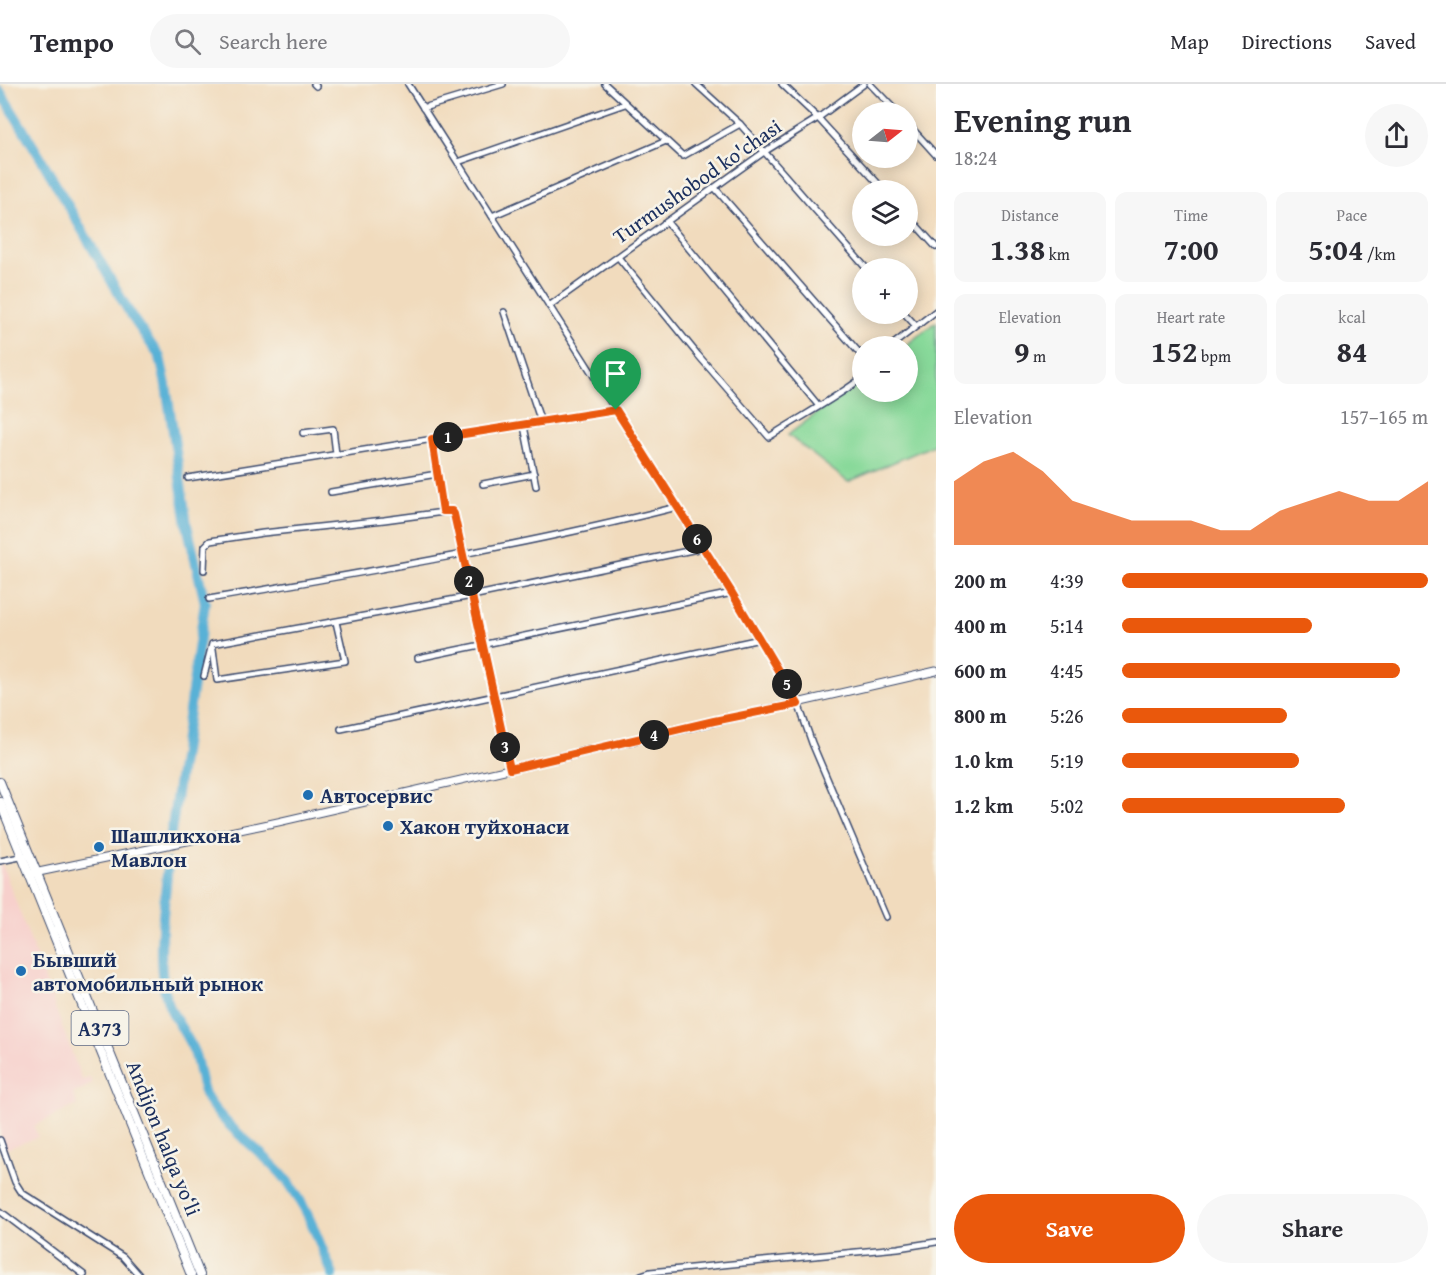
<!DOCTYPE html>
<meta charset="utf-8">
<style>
body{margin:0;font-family:"Gentium Book Plus",serif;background:#f7f7f7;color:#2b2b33;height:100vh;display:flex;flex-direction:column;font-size:22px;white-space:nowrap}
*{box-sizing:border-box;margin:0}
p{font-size:20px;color:#7c7c81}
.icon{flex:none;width:33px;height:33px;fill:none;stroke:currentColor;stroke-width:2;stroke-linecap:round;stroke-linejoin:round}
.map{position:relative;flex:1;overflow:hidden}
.side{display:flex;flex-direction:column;background:#fff;width:510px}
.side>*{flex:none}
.needle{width:39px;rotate:73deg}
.tools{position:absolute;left:852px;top:18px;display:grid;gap:12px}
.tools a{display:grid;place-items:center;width:66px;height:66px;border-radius:50%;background:#fff;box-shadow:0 3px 15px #0003;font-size:30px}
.pin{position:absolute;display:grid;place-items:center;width:51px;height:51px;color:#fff;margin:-62px -26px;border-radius:50% 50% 50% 0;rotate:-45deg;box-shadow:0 0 6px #0007}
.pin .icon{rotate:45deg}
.km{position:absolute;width:30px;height:30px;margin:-15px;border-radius:50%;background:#222;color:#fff;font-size:16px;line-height:30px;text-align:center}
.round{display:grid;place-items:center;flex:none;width:63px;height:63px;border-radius:32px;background:#f7f7f7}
.summary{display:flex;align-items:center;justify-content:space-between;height:102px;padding:0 18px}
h1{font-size:33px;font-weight:600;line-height:45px}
.stats{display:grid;grid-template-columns:repeat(3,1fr);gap:9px;height:102px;padding:6px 18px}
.stats div{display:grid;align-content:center;border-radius:12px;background:#f7f7f7;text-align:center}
.stats b{font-size:30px;font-weight:600}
.stats small{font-size:16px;font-weight:400}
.stats p{font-size:16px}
.chart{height:168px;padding:12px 18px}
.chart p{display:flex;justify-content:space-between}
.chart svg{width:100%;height:108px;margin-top:6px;fill:#ea580c;opacity:.7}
.button{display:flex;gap:12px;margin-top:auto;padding:12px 18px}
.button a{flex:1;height:69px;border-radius:36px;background:#ea580c;color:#fff;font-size:24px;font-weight:600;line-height:69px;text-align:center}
.button a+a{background:#f7f7f7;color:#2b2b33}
ul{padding:0 18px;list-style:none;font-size:20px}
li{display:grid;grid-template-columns:96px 72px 1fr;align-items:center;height:45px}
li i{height:15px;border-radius:8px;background:#ea580c}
header{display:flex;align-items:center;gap:36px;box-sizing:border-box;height:84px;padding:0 30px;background:#fff;border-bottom:2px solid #e1e1e2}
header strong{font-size:28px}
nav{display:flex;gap:33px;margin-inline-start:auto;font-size:21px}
.search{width:420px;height:54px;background:#f7f7f7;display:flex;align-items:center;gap:15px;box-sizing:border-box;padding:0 21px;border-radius:33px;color:#7c7c81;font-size:22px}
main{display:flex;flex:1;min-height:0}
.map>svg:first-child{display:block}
.built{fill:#f7d0cc}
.green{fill:#88d99a;stroke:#52847c;stroke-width:1.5}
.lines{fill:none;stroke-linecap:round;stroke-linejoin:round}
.river{stroke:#58b1d6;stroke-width:10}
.minor-casing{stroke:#3b496c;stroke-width:8}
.major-casing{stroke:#3b496c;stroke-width:9}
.highway-casing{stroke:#3b496c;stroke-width:10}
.minor{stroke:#fff;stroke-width:5}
.major{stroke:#fff;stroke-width:7}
.highway{stroke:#fff;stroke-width:8}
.route-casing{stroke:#fff;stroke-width:12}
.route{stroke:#ea580c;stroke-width:8}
.poi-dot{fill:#1f6fb2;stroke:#f7f3e8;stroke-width:2}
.labels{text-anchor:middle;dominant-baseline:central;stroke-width:5;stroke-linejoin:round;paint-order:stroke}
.shield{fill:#f7f3e8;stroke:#5d6a87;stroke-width:1.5}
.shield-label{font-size:20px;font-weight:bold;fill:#1b2f5e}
.street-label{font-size:21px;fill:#1b2f5e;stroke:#f7f3e8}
.poi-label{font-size:21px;font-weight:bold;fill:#1b2f5e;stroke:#f7f3e8;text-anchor:start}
</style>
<header>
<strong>Tempo</strong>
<div class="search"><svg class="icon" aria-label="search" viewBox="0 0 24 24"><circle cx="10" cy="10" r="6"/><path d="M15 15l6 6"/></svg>Search here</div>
<nav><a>Map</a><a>Directions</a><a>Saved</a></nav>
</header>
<main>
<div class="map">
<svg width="936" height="1191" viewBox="0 0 936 1191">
<rect width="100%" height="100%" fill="#f7f3e8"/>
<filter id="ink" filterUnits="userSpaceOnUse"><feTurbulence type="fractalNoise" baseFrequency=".0167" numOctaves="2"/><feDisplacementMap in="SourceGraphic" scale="12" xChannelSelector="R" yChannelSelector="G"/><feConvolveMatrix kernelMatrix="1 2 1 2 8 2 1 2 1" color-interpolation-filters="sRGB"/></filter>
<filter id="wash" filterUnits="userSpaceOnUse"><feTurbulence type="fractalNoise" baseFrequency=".008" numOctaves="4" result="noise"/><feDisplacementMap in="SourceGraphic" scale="24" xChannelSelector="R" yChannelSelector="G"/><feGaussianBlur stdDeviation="1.35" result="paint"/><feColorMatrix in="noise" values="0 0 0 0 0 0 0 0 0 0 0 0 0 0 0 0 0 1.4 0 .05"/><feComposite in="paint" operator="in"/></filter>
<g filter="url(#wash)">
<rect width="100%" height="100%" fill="#f1dbbd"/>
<polygon class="built" points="2,780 82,996 90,994 92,1000 73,1010 77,1021 34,1042 38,1053 6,1065 0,1050 0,781"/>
<polygon class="green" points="936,238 936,360 848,398 788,351 862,295 862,308 908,308 908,262 905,262"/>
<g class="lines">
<g class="river">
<polyline points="0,7 43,78 132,233 160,273 166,301 187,441 205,519 170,756"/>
<path d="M168 779C165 823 153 882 170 924 177 939 188 952 194 968 200 983 199 1002 208 1016 228 1046 261 1066 284 1093 307 1120 319 1159 333 1191"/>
</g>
</g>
</g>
<g filter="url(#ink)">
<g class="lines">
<g class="minor-casing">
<g id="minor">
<polyline points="314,0 316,2"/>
<polyline points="408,0 732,509 798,619 812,659 886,833"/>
<polyline points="605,0 683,72 740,40"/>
<polyline points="696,0 740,40 866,184"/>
<polyline points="782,0 818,34 884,106"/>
<polyline points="870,0 897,28"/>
<polyline points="423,24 503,0"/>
<polyline points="908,40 936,71"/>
<polyline points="458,78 625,20"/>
<polyline points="715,104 862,272"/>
<polyline points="492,132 666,57"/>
<polyline points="908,132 936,163"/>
<polyline points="667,138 818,321"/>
<path d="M618 173 698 271 769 353C800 333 833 316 862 294"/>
<polyline points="549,222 764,68 818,34 864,0"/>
<polyline points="504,228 541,338"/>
<polyline points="905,230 916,242"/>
<polyline points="891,262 936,227"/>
<polyline points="524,342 536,402"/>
<polyline points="303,349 333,345 336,370"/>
<polyline points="432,355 443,427"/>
<polyline points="188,394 616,326"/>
<polyline points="483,400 534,390"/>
<polyline points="331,408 437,390"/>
<polyline points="204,486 205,462 210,457 263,449 384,436 451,427 454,430 510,685"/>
<path d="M209 515C366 488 523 462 677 423"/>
<polyline points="213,565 217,596 345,577 336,538"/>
<polyline points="418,574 732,509"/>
<polyline points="204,592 212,560 472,512 702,464"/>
<polyline points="341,645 760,555"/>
<polyline points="0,777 25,772"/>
<polyline points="0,1056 15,1098 22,1109 123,1173 139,1191"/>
<polyline points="0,1127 84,1191"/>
<polyline points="641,1191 650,1188 898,1164 936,1158"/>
</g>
</g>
<g class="major-casing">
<polyline id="major" points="34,789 278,738 936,587"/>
</g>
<g class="highway-casing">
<g id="highway">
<polyline points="0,698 200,1191"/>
<polyline points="0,718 191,1191"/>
</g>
</g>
<use href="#minor" class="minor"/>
<use href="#major" class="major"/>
<use href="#highway" class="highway"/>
</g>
</g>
<g class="lines" filter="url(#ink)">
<g class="route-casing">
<polygon id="route" points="616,326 732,509 798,620 714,637 510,685 454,430 452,427 443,427 432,355"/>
</g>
<use href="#route" class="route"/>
</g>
<g class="poi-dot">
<circle cx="308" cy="711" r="6"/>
<circle cx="388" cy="742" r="6"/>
<circle cx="99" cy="763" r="6"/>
<circle cx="21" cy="887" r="6"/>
</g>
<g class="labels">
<rect class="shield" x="71.5" y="927" width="57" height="34" rx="4.5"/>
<g class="shield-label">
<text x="100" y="944">A373</text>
</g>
<g class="street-label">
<text transform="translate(697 97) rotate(-35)">Turmushobod ko'chasi</text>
<text transform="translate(164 1054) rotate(68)">Andijon halqa yo‘li</text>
</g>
<g class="poi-label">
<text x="320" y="711">Автосервис</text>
<text x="400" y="742">Хакон туйхонаси</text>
<text x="111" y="751">Шашликхона<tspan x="111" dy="24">Мавлон</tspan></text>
<text x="33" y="875">Бывший<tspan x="33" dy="24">автомобильный рынок</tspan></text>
</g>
</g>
</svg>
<div class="tools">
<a><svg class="needle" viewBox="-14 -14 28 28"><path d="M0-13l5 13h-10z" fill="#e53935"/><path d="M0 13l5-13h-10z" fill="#7c7c81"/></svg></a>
<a><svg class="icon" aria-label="layers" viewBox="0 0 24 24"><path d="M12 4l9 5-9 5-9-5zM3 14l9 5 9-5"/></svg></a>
<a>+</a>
<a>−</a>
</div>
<div class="pin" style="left:616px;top:326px;background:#1e9e55"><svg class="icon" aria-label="arrive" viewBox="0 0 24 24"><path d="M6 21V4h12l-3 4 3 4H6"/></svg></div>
<b class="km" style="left:448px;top:353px">1</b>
<b class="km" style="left:469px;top:497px">2</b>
<b class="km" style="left:505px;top:663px">3</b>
<b class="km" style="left:654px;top:651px">4</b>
<b class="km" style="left:787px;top:600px">5</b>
<b class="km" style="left:697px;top:455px">6</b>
</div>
<section class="side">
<div class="summary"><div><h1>Evening run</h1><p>18:24</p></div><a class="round"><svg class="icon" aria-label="share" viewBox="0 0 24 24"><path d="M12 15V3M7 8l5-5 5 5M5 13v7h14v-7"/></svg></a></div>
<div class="stats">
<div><p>Distance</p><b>1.38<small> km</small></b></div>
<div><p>Time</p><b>7:00</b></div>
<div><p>Pace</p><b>5:04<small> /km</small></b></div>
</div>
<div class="stats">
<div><p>Elevation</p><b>9<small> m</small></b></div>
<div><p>Heart rate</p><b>152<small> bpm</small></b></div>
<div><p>kcal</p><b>84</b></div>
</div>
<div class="chart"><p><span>Elevation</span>157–165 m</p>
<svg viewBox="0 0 160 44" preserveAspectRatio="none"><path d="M0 44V18L10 10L20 6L30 14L40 26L50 30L60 34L70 34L80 34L90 38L100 38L110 30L120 26L130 22L140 26L150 26L160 18V44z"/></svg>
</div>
<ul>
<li><b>200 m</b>4:39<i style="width:100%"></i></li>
<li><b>400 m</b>5:14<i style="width:62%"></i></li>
<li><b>600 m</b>4:45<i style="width:91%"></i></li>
<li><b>800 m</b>5:26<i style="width:54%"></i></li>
<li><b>1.0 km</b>5:19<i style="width:58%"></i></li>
<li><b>1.2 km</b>5:02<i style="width:73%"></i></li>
</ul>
<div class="button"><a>Save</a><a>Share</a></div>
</section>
</main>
